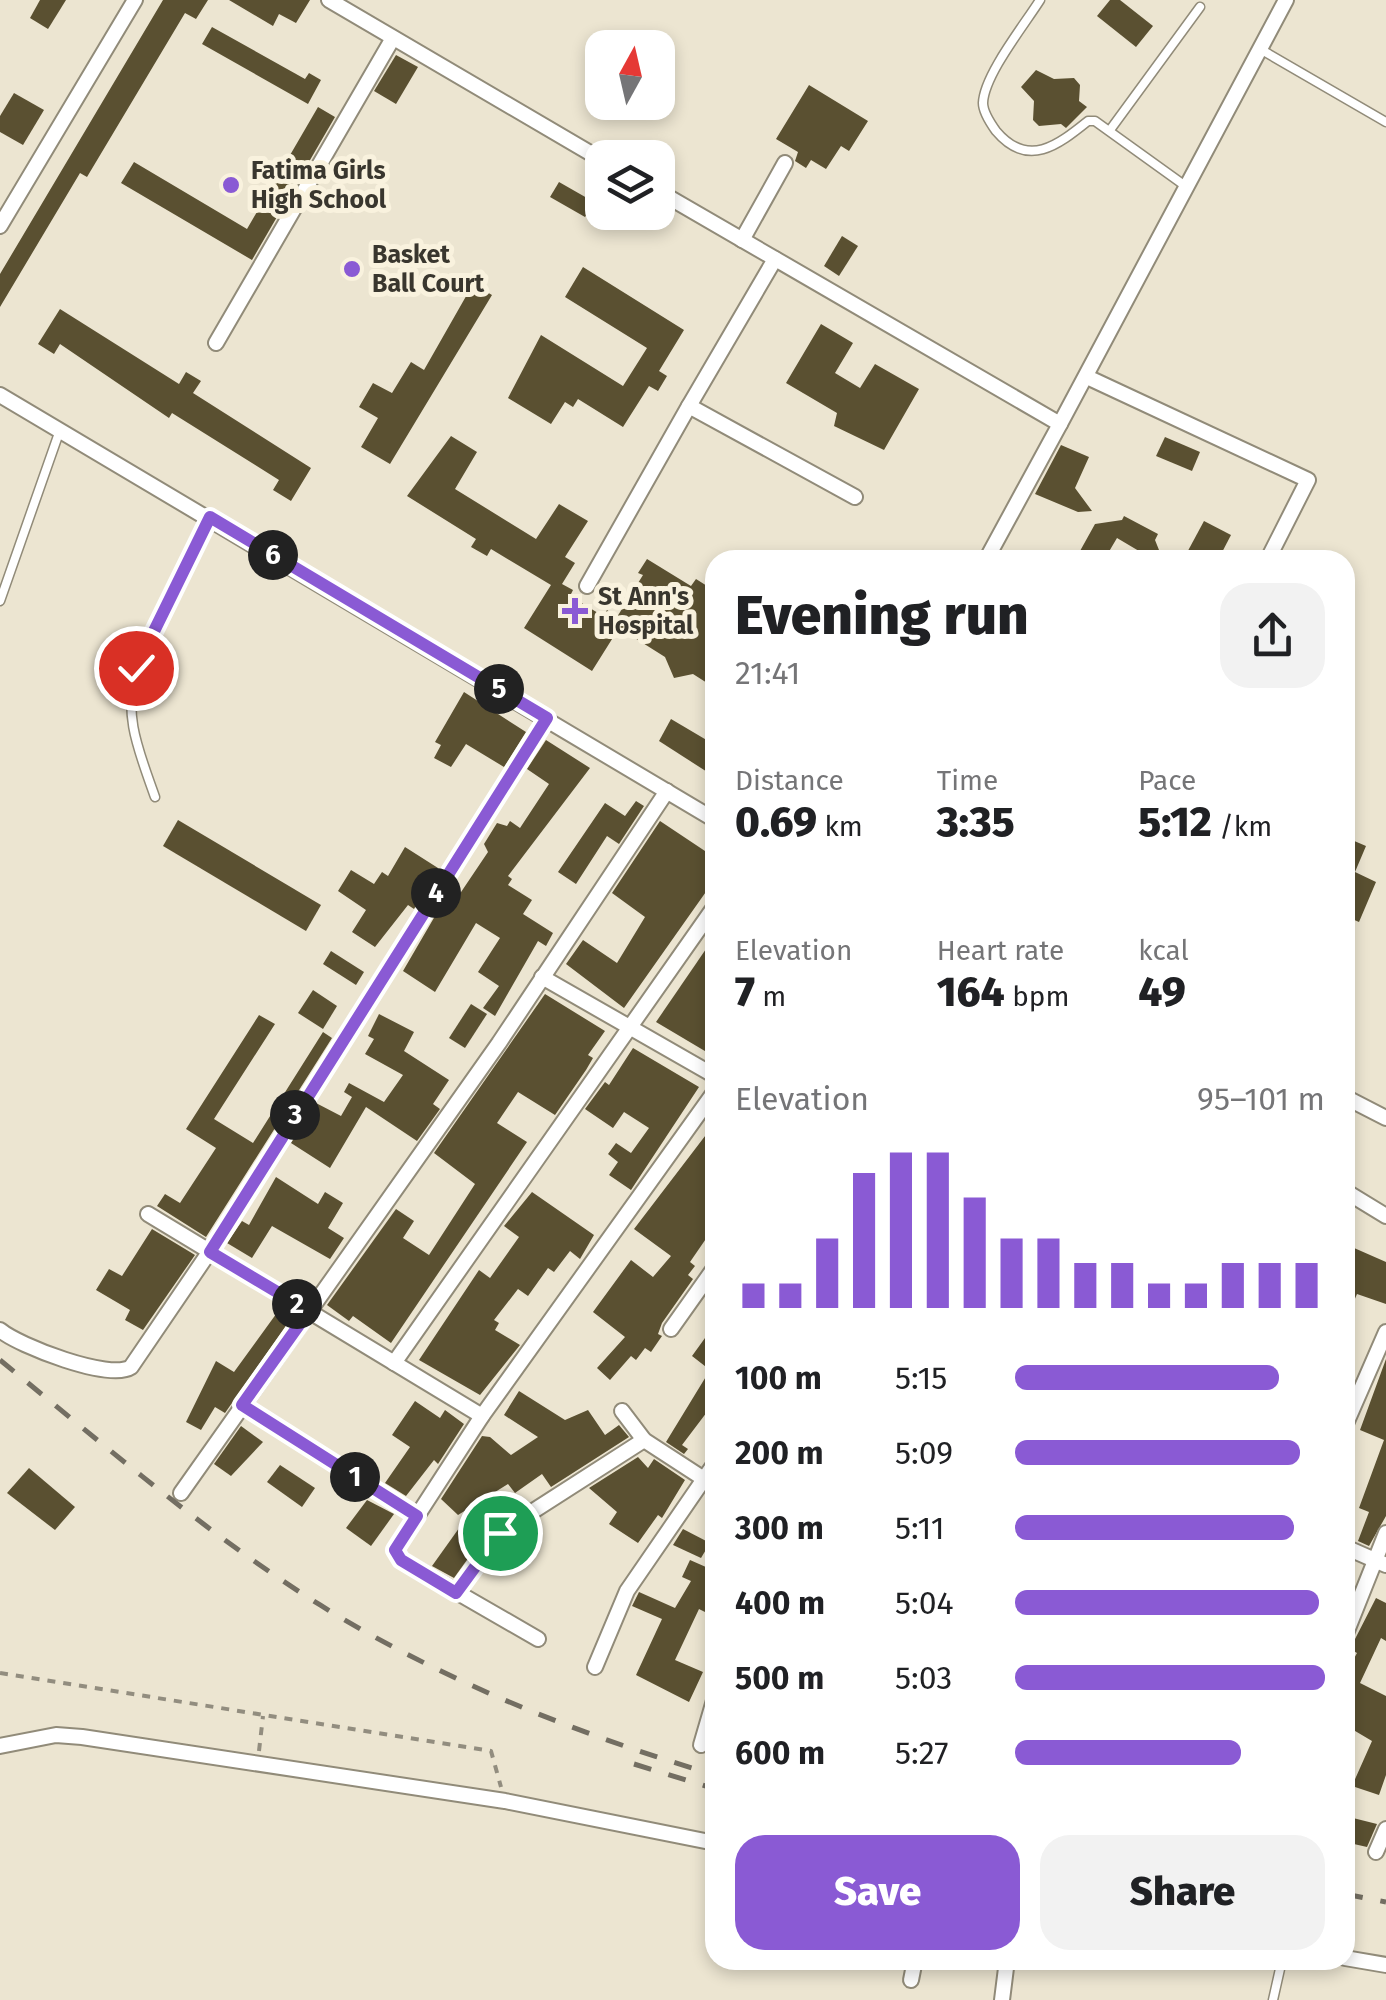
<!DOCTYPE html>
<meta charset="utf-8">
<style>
body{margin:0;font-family:"Fira Sans",sans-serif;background:#f2f2f2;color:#202124;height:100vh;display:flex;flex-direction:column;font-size:38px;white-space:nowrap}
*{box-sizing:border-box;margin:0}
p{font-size:32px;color:#757577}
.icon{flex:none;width:55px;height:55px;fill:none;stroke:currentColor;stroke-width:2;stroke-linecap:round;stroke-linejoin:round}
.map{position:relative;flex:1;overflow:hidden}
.panel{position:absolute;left:705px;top:550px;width:650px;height:1420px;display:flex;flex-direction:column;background:#fff;border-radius:30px;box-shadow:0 5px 15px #0003}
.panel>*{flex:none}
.needle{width:65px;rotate:8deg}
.controls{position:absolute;left:585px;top:30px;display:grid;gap:20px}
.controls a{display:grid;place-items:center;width:90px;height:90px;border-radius:20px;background:#fff;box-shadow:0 5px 15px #0003;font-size:50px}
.pin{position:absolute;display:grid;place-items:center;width:85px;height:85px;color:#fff;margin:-42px;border:5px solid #fff;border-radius:50%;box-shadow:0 2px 10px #0007}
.km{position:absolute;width:50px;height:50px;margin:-25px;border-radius:50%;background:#222;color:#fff;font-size:28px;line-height:50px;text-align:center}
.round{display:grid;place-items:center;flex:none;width:105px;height:105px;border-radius:30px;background:#f2f2f2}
.headline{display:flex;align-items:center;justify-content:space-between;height:170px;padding:0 30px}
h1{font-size:55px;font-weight:800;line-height:75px}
.metrics{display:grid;grid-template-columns:repeat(3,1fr);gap:15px;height:170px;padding:10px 30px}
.metrics div{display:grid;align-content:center}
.metrics b{font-size:42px;font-weight:800}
.metrics small{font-size:28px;font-weight:400}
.metrics p{font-size:28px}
.chart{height:280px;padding:20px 30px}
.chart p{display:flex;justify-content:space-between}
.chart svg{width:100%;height:180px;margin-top:10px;stroke:#8a5ad4;stroke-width:6}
.button{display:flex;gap:20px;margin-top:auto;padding:20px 30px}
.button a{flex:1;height:115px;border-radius:30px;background:#8a5ad4;color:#fff;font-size:40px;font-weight:800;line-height:115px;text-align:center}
.button a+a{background:#f2f2f2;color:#202124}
ul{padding:0 30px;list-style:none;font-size:32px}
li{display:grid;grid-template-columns:160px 120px 1fr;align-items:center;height:75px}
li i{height:25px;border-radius:12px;background:#8a5ad4}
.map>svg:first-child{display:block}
.building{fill:#5a5031}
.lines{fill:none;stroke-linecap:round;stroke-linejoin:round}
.lane-casing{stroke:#918b79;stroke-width:11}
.street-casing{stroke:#918b79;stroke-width:18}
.path{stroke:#928d7f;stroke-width:4;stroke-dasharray:8 8;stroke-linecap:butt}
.lane{stroke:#fff;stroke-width:8}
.street{stroke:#fff;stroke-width:14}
.rail{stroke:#736e62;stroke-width:5;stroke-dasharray:18 18;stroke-linecap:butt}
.route-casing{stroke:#fff;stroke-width:20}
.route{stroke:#8a5ad4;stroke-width:12}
.poi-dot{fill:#8a5ad4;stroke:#f9f2de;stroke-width:4}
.labels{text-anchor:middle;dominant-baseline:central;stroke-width:10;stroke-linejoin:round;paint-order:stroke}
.poi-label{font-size:25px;font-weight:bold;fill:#39362e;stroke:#f9f2de;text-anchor:start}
</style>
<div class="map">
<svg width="1386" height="2000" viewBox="0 0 1386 2000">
<rect width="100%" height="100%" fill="#ece5d1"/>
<g class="building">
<polygon points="40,0 66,0 48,29 30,18"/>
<polygon points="163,0 208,0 196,19 185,13 87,177 80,173 0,307 0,274"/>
<polygon points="229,0 310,0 296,23 279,14 273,26"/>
<polygon points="1110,0 1120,0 1153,26 1136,47 1097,16"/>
<polygon points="212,27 305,79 309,73 321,80 308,104 202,44"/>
<polygon points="396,55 418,67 396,104 374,91"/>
<polygon points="1036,70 1054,79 1074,78 1080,85 1079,101 1087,107 1066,128 1061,124 1039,126 1033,120 1034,101 1021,87"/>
<polygon points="809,85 868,121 849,151 841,146 826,169 811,160 806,168 795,161 798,152 776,139"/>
<polygon points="14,93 44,110 23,145 0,132 0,116"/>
<polygon points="318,107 335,117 252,260 121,183 134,162 247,229"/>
<polygon points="559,182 594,202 585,217 550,197"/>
<polygon points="842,236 858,246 839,276 824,266"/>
<polygon points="583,267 684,330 659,371 667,376 658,391 649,386 623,427 578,399 573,407 565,402 551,424 508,398 541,335 623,386 647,348 565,297"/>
<polygon points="473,284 492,295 390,464 361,447 378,418 359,407 373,383 392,393 411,362 424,370"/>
<polygon points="60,309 179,384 186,372 201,381 193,393 311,468 291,501 273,490 279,480 172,413 169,418 60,344 54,354 38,344"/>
<polygon points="821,324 853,343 835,373 860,388 875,364 919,389 884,450 834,426 837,413 786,383"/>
<polygon points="451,436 477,452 455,489 536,539 559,504 588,521 565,557 575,563 562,584 573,590 570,596 603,616 607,610 617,617 643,575 638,573 647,559 691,586 696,579 715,591 715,688 693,674 674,678 665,657 619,628 592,671 524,628 551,585 491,549 487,556 471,547 476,539 407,496"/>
<polygon points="1165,437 1200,452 1192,471 1156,456"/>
<polygon points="1061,445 1089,457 1075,488 1092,511 1078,512 1035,494"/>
<polygon points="1124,516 1158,534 1155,540 1163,560 1140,560 1144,554 1117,538 1104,560 1075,560 1095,524 1122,520"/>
<polygon points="1204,521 1231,535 1218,560 1183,560"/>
<polygon points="464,692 526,732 504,767 466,744 451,767 434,758 441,745 435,742"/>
<polygon points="671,719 715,745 715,777 659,741"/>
<polygon points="546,740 590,768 508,876 512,879 508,885 532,900 523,914 553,933 546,946 538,941 495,1016 483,1008 499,986 478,972 500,938 476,923 435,992 403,971 442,904 447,907 452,899 455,901 488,852 484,844 497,823 507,826 510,821 520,828 549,784 527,769"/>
<polygon points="636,801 644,806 619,844 607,836 576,884 558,872 605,803 625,816"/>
<polygon points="178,820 321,905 306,931 163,846"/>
<polygon points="660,821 705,851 715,836 715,879 624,1008 566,964 583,940 617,963 645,917 612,893"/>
<polygon points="1345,837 1366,846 1355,872 1376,882 1359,922 1345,916"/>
<polygon points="405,847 438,868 414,909 408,905 375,947 352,932 366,910 338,891 351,870 374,884 382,872 388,876"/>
<polygon points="706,949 715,955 715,1057 656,1022"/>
<polygon points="331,951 364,972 356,985 323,964"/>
<polygon points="313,990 337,1006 323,1029 298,1013"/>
<polygon points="545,994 605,1031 588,1055 593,1058 586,1070 555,1115 518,1092 497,1123 527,1142 391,1343 353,1316 349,1321 327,1305 396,1209 414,1221 403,1238 429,1255 475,1184 434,1153"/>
<polygon points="471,1004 487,1014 465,1048 449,1038"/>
<polygon points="379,1014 414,1032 404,1051 449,1080 433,1104 440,1109 417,1141 366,1107 330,1168 291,1143 316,1103 341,1116 352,1097 344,1092 349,1083 384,1102 403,1075 365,1054 374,1039 368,1036"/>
<polygon points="259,1015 275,1024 214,1119 253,1143 323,1032 332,1038 206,1237 157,1206 165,1194 180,1203 216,1148 186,1129"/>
<polygon points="633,1048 699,1087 631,1190 609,1175 618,1162 608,1154 616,1143 631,1153 649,1128 624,1112 613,1128 585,1109 605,1082 609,1085"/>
<polygon points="715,1123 715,1212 706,1225 712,1230 690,1262 695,1266 688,1275 693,1279 662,1323 658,1334 662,1336 651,1352 645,1348 636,1360 631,1356 610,1380 597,1368 625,1337 593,1312 631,1260 653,1277 671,1256 634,1229"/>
<polygon points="276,1177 318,1204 325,1192 343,1203 328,1228 344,1238 330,1259 272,1226 252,1258 227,1243 242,1221 249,1225"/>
<polygon points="532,1192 594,1235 580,1259 570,1251 554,1272 548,1268 528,1296 518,1289 494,1320 499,1323 495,1330 520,1345 480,1395 419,1360 479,1270 490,1278 519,1237 504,1226"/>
<polygon points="152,1229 195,1255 143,1330 125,1320 130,1310 96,1290 109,1269 122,1276"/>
<polygon points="1345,1244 1386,1262 1386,1304 1357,1294 1345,1322"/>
<polygon points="279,1310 292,1317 225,1413 215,1407 201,1430 186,1422 216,1361 234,1372"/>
<polygon points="705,1338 715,1345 715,1419 707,1412 682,1445 688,1449 684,1454 666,1442 710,1370 692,1356"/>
<polygon points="1386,1359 1386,1516 1369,1546 1358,1541 1369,1512 1359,1508 1384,1440 1360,1430"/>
<polygon points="519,1391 565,1420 588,1410 605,1435 619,1425 629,1437 551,1487 542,1474 515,1493 508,1484 458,1515 441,1499 482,1436 490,1437 511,1455 538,1437 504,1415"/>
<polygon points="415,1401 440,1418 445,1410 464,1424 438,1464 434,1460 406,1496 385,1483 410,1447 392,1435"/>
<polygon points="241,1426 263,1442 231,1476 214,1464"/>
<polygon points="638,1457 648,1468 654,1459 685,1480 662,1518 658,1515 638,1543 609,1524 617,1512 589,1488"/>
<polygon points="280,1465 315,1488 302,1507 267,1482"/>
<polygon points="29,1468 75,1507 55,1530 7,1493"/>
<polygon points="367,1500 394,1514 371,1546 346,1528"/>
<polygon points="462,1524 482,1539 454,1578 432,1566"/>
<polygon points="683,1529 710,1543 701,1558 673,1545"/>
<polygon points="690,1560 715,1571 715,1590 705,1612 699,1609 675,1660 703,1672 689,1702 636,1675 662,1619 632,1606 639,1592 675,1608 691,1581 682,1577"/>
<polygon points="1376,1598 1386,1603 1386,1641 1381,1638 1360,1683 1386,1696 1386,1775 1379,1795 1352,1786 1372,1741 1345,1725 1345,1675 1357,1653 1345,1646 1354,1641"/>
<polygon points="1345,1816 1377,1824 1367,1847 1345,1842"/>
</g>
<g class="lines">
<g class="lane-casing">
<g id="lane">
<path d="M1040 0C1025 24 984 75 983 103 983 112 991 124 996 131 1028 169 1058 145 1088 121H1095L1184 185"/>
<polyline points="1260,49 1386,122"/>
<polyline points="1110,130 1200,7"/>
<polyline points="0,601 60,430"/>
<path d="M155 797C139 751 123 717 136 668L210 517"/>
<polyline points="1273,2000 1282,1960"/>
</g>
</g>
<g class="street-casing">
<g id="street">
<polyline points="329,0 602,160"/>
<polyline points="658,191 1060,424 1286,0"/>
<polyline points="0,226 135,0"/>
<polyline points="742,240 785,163"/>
<polyline points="775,259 689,406 855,497"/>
<polyline points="216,343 393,38"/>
<polyline points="1087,377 1308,480 1268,559"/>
<polyline points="0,395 715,820"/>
<polyline points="986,560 1060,424"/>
<polyline points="587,586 689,406"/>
<polyline points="542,977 715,1076"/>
<polyline points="1345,1097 1386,1118"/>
<polyline points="1345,1191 1386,1216"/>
<polyline points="148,1214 482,1416"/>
<polyline points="671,1329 715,1267"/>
<path d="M0 1330C19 1346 110 1381 131 1367L210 1251 547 718"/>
<polyline points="394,1363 715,906"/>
<polyline points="242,1405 417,1516"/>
<polyline points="622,1411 644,1440 704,1479"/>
<polyline points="1345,1426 1386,1332"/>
<polyline points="181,1493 499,1043 667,791"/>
<polyline points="1345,1547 1386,1565"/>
<polyline points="456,1593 499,1533 644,1440"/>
<polyline points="1345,1636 1386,1533"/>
<polyline points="538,1639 401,1560 395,1550 482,1416 715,1091"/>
<polyline points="595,1667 627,1591 715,1463"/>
<polyline points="701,1745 715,1697"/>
<polyline points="0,1746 56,1735 82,1737 505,1801 715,1843"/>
<polyline points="1376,1852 1386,1829"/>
<polyline points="1345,1958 1386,1965"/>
<polyline points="911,1980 915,1960"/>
<polyline points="1002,2000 1007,1960"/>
</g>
</g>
<g class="path">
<polyline points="0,1673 491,1751 501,1787"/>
<polyline points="259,1751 263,1716"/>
</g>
<use href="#lane" class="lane"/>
<use href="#street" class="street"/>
<g class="rail">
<path d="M0 1360C109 1449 217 1543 338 1616 456 1686 584 1736 715 1775"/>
<polyline points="634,1764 715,1789"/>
<polyline points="1345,1894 1386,1902"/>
</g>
</g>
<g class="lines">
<g class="route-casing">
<polyline id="route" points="136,668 210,517 547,718 210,1252 309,1311 242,1405 417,1516 395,1550 401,1560 456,1593 500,1533"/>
</g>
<use href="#route" class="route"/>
</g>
<g class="poi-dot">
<circle cx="231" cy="185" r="10"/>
<circle cx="352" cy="269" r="10"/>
<path d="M570 596h10v10h10v10h-10v10h-10v-10h-10v-10h10z"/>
</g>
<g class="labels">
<g class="poi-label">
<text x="251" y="171">Fatima Girls<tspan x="251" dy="29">High School</tspan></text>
<text x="372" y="255">Basket<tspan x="372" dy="29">Ball Court</tspan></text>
<text x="598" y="597">St Ann's<tspan x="598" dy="29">Hospital</tspan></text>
</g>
</g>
</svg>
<div class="controls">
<a><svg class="needle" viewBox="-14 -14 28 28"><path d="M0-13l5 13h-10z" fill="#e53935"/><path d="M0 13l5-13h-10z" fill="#757577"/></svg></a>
<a><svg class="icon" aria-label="layers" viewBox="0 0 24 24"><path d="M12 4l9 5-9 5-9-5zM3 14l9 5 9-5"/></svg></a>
</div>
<div class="pin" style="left:500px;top:1533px;background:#1e9e55"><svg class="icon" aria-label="arrive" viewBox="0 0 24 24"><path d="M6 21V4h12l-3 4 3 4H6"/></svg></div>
<div class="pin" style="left:136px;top:668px;background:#d93025"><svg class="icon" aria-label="check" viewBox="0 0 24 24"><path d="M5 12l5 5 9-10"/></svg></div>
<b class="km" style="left:355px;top:1477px">1</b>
<b class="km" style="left:297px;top:1304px">2</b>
<b class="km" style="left:295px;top:1115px">3</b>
<b class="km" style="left:436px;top:893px">4</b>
<b class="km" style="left:499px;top:689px">5</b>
<b class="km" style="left:273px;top:555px">6</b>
<section class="panel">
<div class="headline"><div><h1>Evening run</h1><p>21:41</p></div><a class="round"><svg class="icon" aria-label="share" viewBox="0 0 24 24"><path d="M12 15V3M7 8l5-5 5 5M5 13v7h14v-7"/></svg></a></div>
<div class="metrics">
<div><p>Distance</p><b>0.69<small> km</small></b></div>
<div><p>Time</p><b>3:35</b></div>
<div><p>Pace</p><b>5:12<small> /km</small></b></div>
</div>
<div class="metrics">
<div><p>Elevation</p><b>7<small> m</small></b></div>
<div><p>Heart rate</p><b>164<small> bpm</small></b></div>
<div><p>kcal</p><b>49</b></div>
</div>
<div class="chart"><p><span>Elevation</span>95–101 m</p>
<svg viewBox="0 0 160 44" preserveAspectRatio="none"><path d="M5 44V38M15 44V38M25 44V27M35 44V11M45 44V6M55 44V6M65 44V17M75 44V27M85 44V27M95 44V33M105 44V33M115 44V38M125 44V38M135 44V33M145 44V33M155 44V33"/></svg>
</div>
<ul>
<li><b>100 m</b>5:15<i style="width:85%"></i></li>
<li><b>200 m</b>5:09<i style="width:92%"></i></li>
<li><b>300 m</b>5:11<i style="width:90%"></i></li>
<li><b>400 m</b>5:04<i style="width:98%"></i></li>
<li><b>500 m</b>5:03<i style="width:100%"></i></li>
<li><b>600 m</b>5:27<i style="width:73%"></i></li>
</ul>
<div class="button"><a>Save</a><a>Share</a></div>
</section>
</div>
